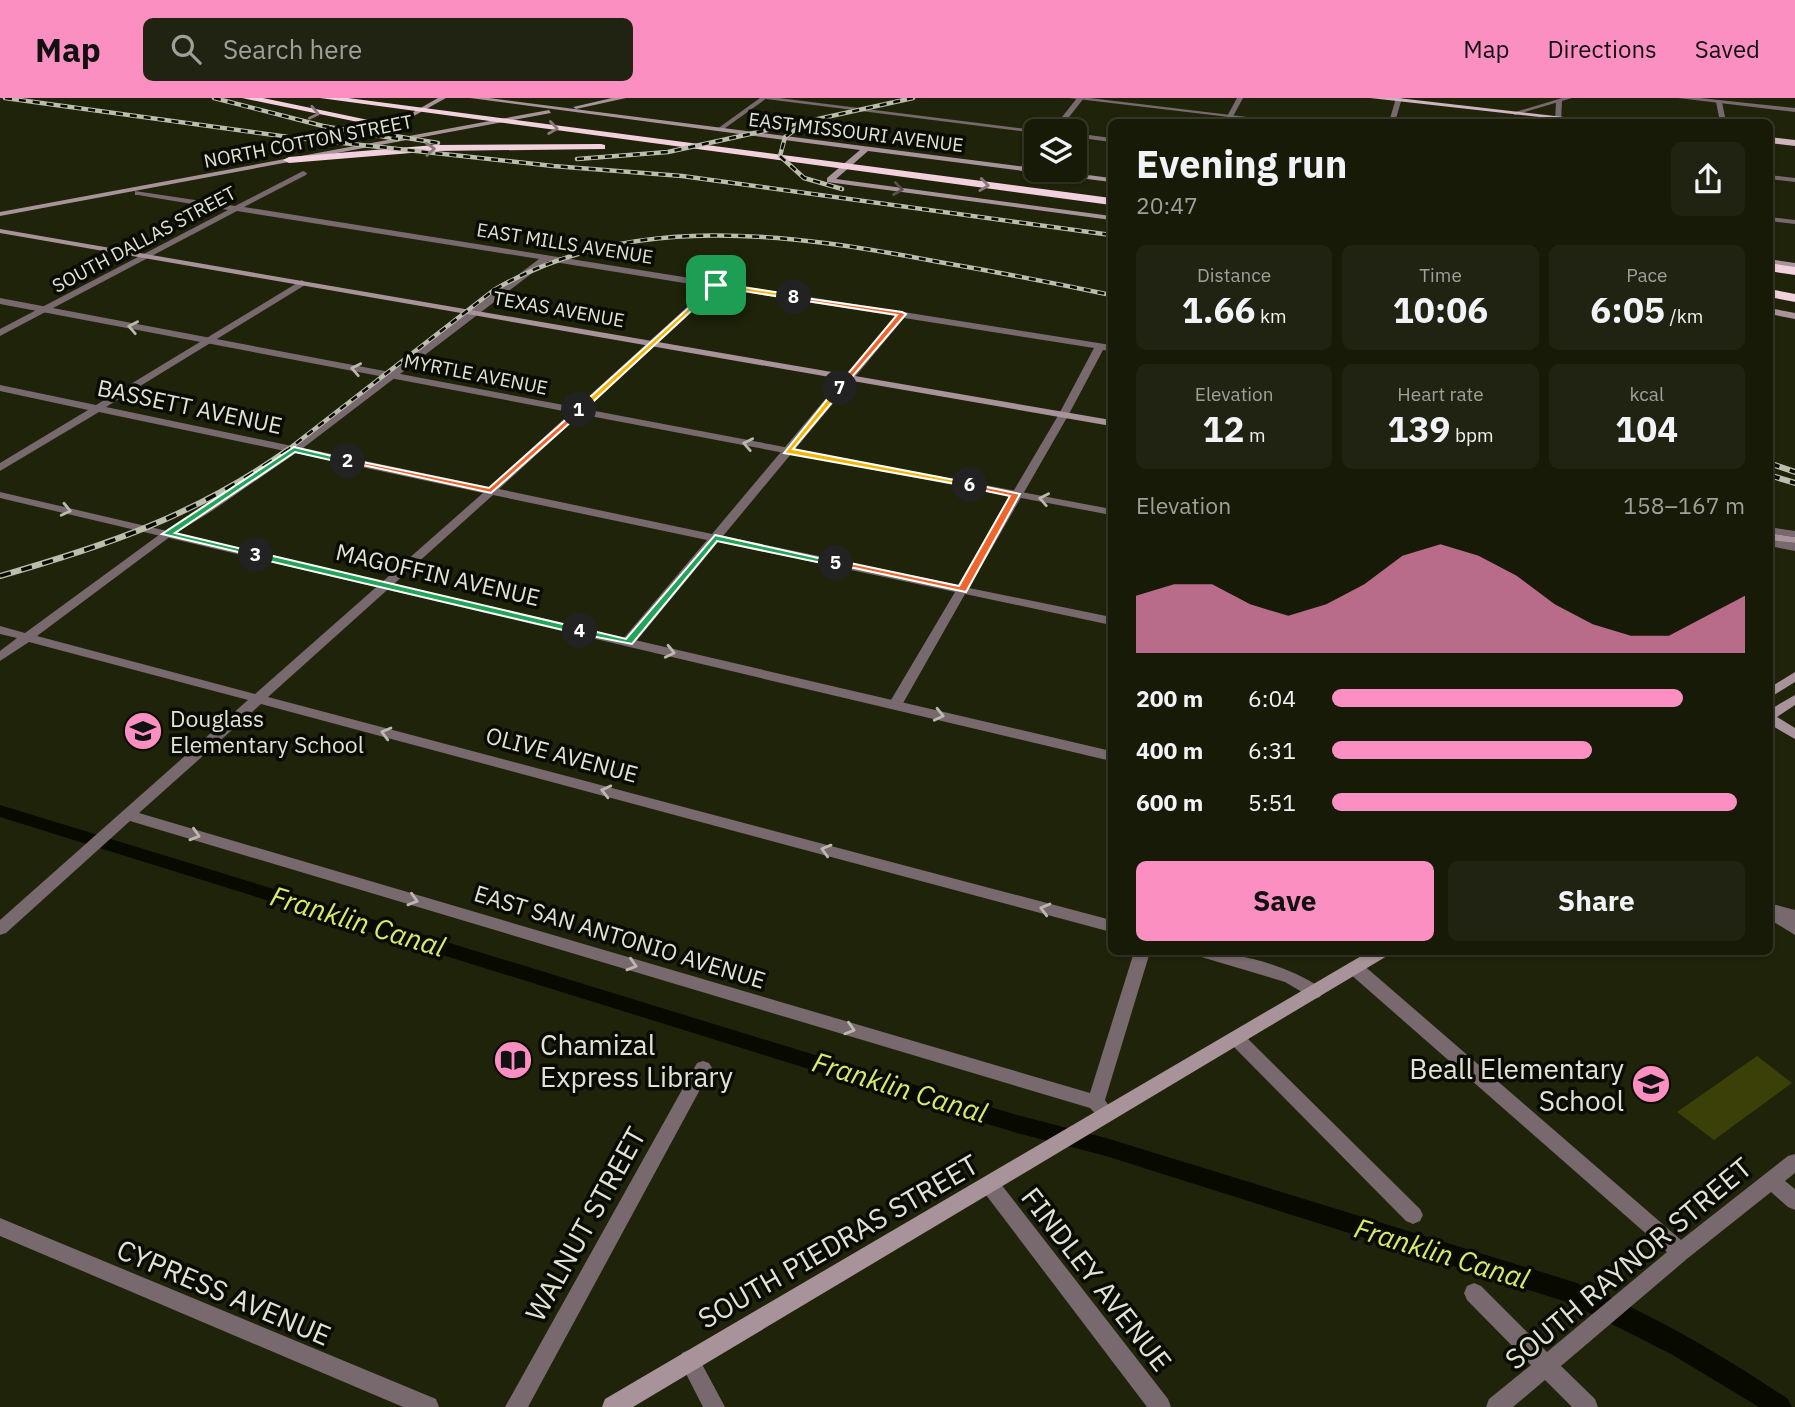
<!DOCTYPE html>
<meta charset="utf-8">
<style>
body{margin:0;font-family:"IBM Plex Sans",sans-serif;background:#202311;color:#f1f3f6;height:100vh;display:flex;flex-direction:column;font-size:26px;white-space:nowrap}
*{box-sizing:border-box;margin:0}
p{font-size:23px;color:#9ea19b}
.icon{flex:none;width:38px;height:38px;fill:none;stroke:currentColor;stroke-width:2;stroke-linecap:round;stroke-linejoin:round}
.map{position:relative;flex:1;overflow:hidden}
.details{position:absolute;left:1108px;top:21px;width:665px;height:836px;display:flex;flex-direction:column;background:#171a07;border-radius:10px;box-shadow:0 2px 5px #0004,0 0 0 2px #363828}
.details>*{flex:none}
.controls{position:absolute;left:1024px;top:21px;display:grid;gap:14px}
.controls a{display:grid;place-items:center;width:63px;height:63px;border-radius:10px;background:#171a07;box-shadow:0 2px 5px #0004,0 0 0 2px #363828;font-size:35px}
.pin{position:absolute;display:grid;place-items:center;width:60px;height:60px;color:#fff;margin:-30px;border-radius:14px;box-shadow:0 4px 10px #0006}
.km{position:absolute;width:35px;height:35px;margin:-18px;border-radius:50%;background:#222;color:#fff;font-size:19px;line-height:35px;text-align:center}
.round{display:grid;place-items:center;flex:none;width:74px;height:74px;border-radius:10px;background:#202311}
.headline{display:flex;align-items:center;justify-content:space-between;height:119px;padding:0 28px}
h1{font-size:38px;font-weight:800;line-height:52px}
.figures{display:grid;grid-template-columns:repeat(3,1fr);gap:10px;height:119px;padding:7px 28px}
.figures div{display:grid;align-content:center;border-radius:10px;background:#202311;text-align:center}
.figures b{font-size:35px;font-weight:800}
.figures small{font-size:19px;font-weight:400}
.figures p{font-size:19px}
.chart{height:196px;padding:14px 28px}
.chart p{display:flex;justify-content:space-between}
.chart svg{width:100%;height:126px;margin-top:7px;fill:#fc8fc1;opacity:.7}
.button{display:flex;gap:14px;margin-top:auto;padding:14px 28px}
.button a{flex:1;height:80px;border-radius:10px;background:#fc8fc1;color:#111;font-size:28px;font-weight:800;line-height:80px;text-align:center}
.button a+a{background:#202311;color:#f1f3f6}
ul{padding:0 28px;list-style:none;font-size:23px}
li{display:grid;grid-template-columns:112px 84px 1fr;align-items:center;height:52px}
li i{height:18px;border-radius:9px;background:#fc8fc1}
header{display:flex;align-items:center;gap:42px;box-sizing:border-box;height:98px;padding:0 35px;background:#fc8fc1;color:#111}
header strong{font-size:33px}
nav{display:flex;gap:38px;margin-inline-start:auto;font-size:24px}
.search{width:490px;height:63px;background:#202311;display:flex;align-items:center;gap:18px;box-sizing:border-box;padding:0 24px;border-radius:10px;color:#9ea19b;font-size:26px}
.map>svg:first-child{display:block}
.green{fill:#3b4008}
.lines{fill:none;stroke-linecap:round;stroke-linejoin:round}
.canal{fill:#080a00;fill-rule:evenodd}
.minor{fill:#77696e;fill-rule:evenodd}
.tertiary{fill:#77696e;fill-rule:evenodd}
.secondary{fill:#a9939b;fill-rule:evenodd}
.primary{fill:#cfb3be;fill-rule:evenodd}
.motorway{fill:#f3d0de;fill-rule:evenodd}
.rail-far1-casing{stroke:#bcbead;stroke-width:4.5}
.rail-casing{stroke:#bcbead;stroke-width:6}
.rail-far1{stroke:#0a0b03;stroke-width:2.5;stroke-dasharray:7;stroke-linecap:butt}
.rail{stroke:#0a0b03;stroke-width:3.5;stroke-dasharray:11;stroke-linecap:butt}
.oneway{stroke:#8a777b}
.oneway2{stroke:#5a4f4f}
.oneway3{stroke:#bcb8b0}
.split-1{fill:#f5b400;stroke:#fff;stroke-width:2}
.split-2{fill:#f0652b;stroke:#fff;stroke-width:2}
.split-3{fill:#22a559;stroke:#fff;stroke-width:2}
.split-4{fill:#22a559;stroke:#fff;stroke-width:2}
.split-5{fill:#22a559;stroke:#fff;stroke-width:2}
.split-6{fill:#f0652b;stroke:#fff;stroke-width:2}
.split-7{fill:#f5b400;stroke:#fff;stroke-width:2}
.split-8{fill:#f0652b;stroke:#fff;stroke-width:2}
.split-9{fill:#f5b400;stroke:#fff;stroke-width:2}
.labels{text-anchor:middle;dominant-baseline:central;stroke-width:7;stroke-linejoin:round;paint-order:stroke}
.far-street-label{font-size:19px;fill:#e1e3d4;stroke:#0a0b03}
.street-label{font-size:23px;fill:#e1e3d4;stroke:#0a0b03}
.poi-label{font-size:23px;fill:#e1e3d4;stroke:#0a0b03;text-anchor:start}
.near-water-label{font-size:28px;font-style:italic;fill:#daea6d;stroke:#0a0b03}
.near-poi-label{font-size:28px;fill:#e1e3d4;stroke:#0a0b03;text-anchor:start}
.near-street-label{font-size:28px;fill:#e1e3d4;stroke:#0a0b03}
</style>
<header>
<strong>Map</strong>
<div class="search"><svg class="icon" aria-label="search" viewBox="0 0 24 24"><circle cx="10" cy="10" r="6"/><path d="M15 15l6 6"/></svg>Search here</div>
<nav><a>Map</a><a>Directions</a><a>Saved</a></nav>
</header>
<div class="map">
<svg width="1795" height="1309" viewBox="0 0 1795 1309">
<rect width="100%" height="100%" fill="#1f2309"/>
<polygon class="green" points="1757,958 1792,985 1714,1042 1677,1014"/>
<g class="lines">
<path class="canal" d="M0 707 841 965 1017 1017 1106 1040 1574 1184C1649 1214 1721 1256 1788 1301L1792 1309H1759L1671 1256 1570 1205 1106 1058 1017 1035 841 981 0 719Z"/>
<g class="minor">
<polygon points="760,0 767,0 721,33 717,33 717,31"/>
<polygon points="1077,0 1084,0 1058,33 1051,33"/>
<polygon points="1237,0 1243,0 1230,24 1224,24"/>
<polygon points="1396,0 1402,0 1395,24 1389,24"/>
<polygon points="1559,1 1562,3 1561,24 1555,24 1556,3"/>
<polygon points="1719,2 1722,4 1726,24 1720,24 1716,4"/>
<polygon points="1033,53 1036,53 1036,60 1026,73 1020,73 1019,71"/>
<path d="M303 73 307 75 306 77 244 109 1111 247V253L1103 252 1069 316 969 490 1111 519V527L965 496 902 607 895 611 888 607 955 494 718 444 633 547 628 548 622 544 623 541 707 442 493 397 268 599 1111 822V834L261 606 139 715 1090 995 1134 854H1150L1105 1002 1110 1010 1107 1015C1099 1018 1095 1016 1090 1010L130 723 6 835 0 837V822L248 602 29 544 0 563V553L17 540 0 536V528L25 535 163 434 285 353 99 314 0 373V365L88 312 0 293V287L96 307 302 182 306 185 305 187 106 309 292 348 539 161 237 113 0 238V231L228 112 138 97H135V93L235 108ZM548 163 709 189 489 389 303 350ZM718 190 895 218 712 436 499 391ZM904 220 1094 250 1059 316 958 487 723 438ZM296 355 483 395 255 596 37 538 171 438 212 413Z"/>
<polygon points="1769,807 1795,823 1795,837 1769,821"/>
<path d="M1196 854C1239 854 1283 866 1320 889L1322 894 1320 899 1314 901 1285 884 1198 858Z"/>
<polygon points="1355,864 1361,865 1681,1142 1788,1058 1795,1056 1795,1075 1785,1083 1795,1091 1795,1112 1788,1109 1771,1094 1688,1160 1561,1268 1595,1301 1598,1309 1572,1309 1545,1282 1513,1309 1486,1309 1489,1301 1531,1267 1467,1202 1464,1195 1467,1188 1474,1185 1481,1188 1547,1254 1667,1154 1349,875 1347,870 1349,865"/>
<polygon points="1236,933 1242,935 1420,1111 1423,1117 1420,1123 1413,1126 1406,1123 1230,945 1227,940 1230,935"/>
<polygon points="703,963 709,965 712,970 709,975 528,1309 505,1309 697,965"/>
<polygon points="990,1079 997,1081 1168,1301 1171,1309 1147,1309 983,1093 981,1087 983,1081"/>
<polygon points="0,1120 436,1301 439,1309 403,1309 0,1138"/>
<polygon points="689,1252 696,1255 725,1309 703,1309 679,1262 682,1255"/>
</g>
<g class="tertiary">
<polygon points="759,0 779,0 1043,33 1036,35"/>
<polygon points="1069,0 1090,0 1288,24 1271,24"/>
<polygon points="1562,0 1572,0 1515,17 1512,15"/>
<polygon points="1678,0 1700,0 1795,10 1795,14"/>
<polygon points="1074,35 1111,40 1111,44 1074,39"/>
<polygon points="1769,77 1795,80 1795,84 1769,81"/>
<polygon points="1769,119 1795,122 1795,126 1769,123"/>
<polygon points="0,200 1111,411 1111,417 0,206"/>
<polygon points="0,394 1111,653 1111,663 0,400"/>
<polygon points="1769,429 1795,433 1795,439 1769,435"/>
<polygon points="1769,441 1795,445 1795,453 1769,448"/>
<polygon points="1769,805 1795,812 1795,824 1769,817"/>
</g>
<g class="secondary">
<polygon points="438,0 446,0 394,29 389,28"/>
<polygon points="470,0 489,0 1111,80 1111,84 868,53 836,81 1111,118 1111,122 827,84 827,80 860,52"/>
<polygon points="612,0 626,0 576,11 573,9"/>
<polygon points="549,12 551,15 0,118 0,114"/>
<polygon points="0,131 1111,322 1111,328 0,135"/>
<polygon points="1769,161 1795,165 1795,171 1769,167"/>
<polygon points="1769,210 1795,215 1795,221 1769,216"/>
<polygon points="1769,435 1795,439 1795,445 1769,442"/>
<polygon points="1795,574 1795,584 1769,600 1769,590"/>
<polygon points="1795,597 1795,607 1777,619 1795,630 1795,641 1769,626 1769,612"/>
<polygon points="1368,854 1389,854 1387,858 633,1309 602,1309 605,1301"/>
</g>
<g class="primary">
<polygon points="1370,0 1398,0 1608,24 1584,24"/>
<polygon points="1769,39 1795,42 1795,48 1769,45"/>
</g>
<g class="motorway">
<polygon points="242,0 263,0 397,28 392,31"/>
<polygon points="320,0 348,0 1111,100 1111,107"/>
<polygon points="601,46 605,47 605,51 435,53 289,65 283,62 289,59 435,47"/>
<polygon points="1769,165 1795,169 1795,177 1769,173"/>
<polygon points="1769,191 1795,196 1795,204 1769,199"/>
</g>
<g class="rail-far1-casing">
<g id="rail-far1">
<polyline points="5,0 288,39 553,68 682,78 1111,137"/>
<polyline points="214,0 323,28 398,41"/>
<polyline points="803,26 785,39 780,58 804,80 842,91"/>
<polyline points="389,37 438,45"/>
<polyline points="577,61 668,54 913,0"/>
<path d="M285 354 494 192C630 112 792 136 939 164 997 174 1054 185 1111 197"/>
</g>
</g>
<g class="rail-casing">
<g id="rail">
<polyline points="1769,365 1795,374"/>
<polyline points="1769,377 1795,385"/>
<path d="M0 478C108 447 194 418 288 352"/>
</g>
</g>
<use href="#rail-far1" class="rail-far1"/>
<use href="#rail" class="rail"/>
</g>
<defs><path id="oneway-chevron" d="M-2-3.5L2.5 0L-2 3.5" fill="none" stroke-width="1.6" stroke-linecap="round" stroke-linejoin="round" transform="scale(1.75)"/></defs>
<g class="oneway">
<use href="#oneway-chevron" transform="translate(314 15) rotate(12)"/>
<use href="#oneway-chevron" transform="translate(553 30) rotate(8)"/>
<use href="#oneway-chevron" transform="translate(430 51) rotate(-4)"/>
<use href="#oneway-chevron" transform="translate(984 87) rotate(7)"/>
</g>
<use class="oneway2" href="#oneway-chevron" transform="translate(898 91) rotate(8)"/>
<g class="oneway3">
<use href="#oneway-chevron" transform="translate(133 229) rotate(-169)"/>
<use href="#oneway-chevron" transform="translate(356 271) rotate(-169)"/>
<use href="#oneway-chevron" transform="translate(748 346) rotate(-169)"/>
<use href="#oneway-chevron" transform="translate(1044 401) rotate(-169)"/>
<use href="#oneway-chevron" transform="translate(66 412) rotate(13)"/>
<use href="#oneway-chevron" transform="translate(670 554) rotate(13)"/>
<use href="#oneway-chevron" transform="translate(939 617) rotate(13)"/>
<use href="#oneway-chevron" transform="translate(386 635) rotate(-165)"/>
<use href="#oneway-chevron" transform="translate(606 693) rotate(-166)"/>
<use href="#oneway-chevron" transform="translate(195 737) rotate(17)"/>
<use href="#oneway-chevron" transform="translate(826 752) rotate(-164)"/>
<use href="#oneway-chevron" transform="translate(413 802) rotate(17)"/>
<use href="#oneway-chevron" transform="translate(1045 811) rotate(-165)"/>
<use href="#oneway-chevron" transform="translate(632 867) rotate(17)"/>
<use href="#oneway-chevron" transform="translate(850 931) rotate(17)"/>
</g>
<polygon class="split-1" points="716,185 718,188 582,314 577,314 577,311"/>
<polygon class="split-2" points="579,310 582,314 491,395 344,363 348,361 489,390"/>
<polygon class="split-3" points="294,349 353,363 348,366 295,354 175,435 259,455 259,459 162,436"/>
<polygon class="split-4" points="256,454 580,530 585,533 580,536 252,459"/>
<polygon class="split-5" points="715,437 841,465 836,468 717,443 632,546 576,535 576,531 580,530 626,541"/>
<polygon class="split-6" points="967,385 1020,396 966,494 831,465 836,462 959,488 1010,398 967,389"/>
<polygon class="split-7" points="837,289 844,290 793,351 970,385 973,389 784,355"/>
<polygon class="split-8" points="791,198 902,214 906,216 840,293 837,289 897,217 794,201"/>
<polygon class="split-9" points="716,185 794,197 797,199 794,201 713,188"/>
<defs>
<g id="school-disc" transform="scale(2.0125)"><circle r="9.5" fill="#fc8fc1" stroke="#0a0b03"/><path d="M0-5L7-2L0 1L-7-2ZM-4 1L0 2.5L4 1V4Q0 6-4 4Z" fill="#111"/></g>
<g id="library-disc" transform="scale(2.0125)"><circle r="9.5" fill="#fc8fc1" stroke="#0a0b03"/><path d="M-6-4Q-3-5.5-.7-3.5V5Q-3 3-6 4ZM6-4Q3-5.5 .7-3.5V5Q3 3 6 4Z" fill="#111"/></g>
</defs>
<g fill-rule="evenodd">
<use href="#school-disc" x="143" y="633"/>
<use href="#library-disc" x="513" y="962"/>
<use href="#school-disc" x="1651" y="986"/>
</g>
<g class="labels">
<g class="far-street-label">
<text transform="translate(856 34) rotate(7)">EAST MISSOURI AVENUE</text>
<text transform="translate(308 43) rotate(-11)">NORTH COTTON STREET</text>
<text transform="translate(144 141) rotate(-28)">SOUTH DALLAS STREET</text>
<text transform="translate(565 145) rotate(9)">EAST MILLS AVENUE</text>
<text transform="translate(559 211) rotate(10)">TEXAS AVENUE</text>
<text transform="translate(476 276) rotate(11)">MYRTLE AVENUE</text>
</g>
<g class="street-label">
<text transform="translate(190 308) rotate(12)">BASSETT AVENUE</text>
<text transform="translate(438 476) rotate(13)">MAGOFFIN AVENUE</text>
<text transform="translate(562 656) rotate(15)">OLIVE AVENUE</text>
<text transform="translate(620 838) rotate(17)">EAST SAN ANTONIO AVENUE</text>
</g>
<g class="poi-label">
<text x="170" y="620">Douglass<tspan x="170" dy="26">Elementary School</tspan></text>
</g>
<g class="near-water-label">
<text transform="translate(358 823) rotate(17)">Franklin Canal</text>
<text transform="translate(900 989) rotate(17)">Franklin Canal</text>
<text transform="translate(1442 1155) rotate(17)">Franklin Canal</text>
</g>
<g class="near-poi-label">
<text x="540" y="946">Chamizal<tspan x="540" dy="32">Express Library</tspan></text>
<text x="1624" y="970" text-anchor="end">Beall Elementary<tspan x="1624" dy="32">School</tspan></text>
</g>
<g class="near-street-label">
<text transform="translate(585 1126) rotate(-61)">WALNUT STREET</text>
<text transform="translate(838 1143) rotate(-30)">SOUTH PIEDRAS STREET</text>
<text transform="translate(1628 1165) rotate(-40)">SOUTH RAYNOR STREET</text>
<text transform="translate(1097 1181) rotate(52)">FINDLEY AVENUE</text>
<text transform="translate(224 1194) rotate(23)">CYPRESS AVENUE</text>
</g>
</g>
</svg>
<div class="controls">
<a><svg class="icon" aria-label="layers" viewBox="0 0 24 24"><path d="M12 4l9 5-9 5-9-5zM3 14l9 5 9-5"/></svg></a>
</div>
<div class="pin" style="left:716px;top:187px;background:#1e9e55"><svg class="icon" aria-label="arrive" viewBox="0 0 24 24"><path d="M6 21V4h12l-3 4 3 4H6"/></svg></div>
<b class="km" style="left:579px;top:312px">1</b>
<b class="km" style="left:348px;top:363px">2</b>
<b class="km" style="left:256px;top:457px">3</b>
<b class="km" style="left:580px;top:533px">4</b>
<b class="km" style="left:836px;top:465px">5</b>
<b class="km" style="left:970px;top:387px">6</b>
<b class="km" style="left:840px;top:290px">7</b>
<b class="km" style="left:794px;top:199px">8</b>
<section class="details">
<div class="headline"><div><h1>Evening run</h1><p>20:47</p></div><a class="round"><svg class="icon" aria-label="share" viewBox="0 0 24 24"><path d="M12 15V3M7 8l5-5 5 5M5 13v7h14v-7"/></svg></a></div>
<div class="figures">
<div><p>Distance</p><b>1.66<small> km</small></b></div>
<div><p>Time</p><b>10:06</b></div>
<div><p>Pace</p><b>6:05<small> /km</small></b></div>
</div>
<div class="figures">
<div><p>Elevation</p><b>12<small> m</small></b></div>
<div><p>Heart rate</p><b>139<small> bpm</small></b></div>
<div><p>kcal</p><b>104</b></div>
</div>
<div class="chart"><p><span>Elevation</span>158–167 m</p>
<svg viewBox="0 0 160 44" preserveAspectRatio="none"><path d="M0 44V24L10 20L20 20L30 27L40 31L50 27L60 20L70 10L80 6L90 10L100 17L110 27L120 34L130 38L140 38L150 31L160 24V44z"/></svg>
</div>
<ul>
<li><b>200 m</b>6:04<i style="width:85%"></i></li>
<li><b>400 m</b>6:31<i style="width:63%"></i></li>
<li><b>600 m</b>5:51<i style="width:98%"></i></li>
</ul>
<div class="button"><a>Save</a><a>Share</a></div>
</section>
</div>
